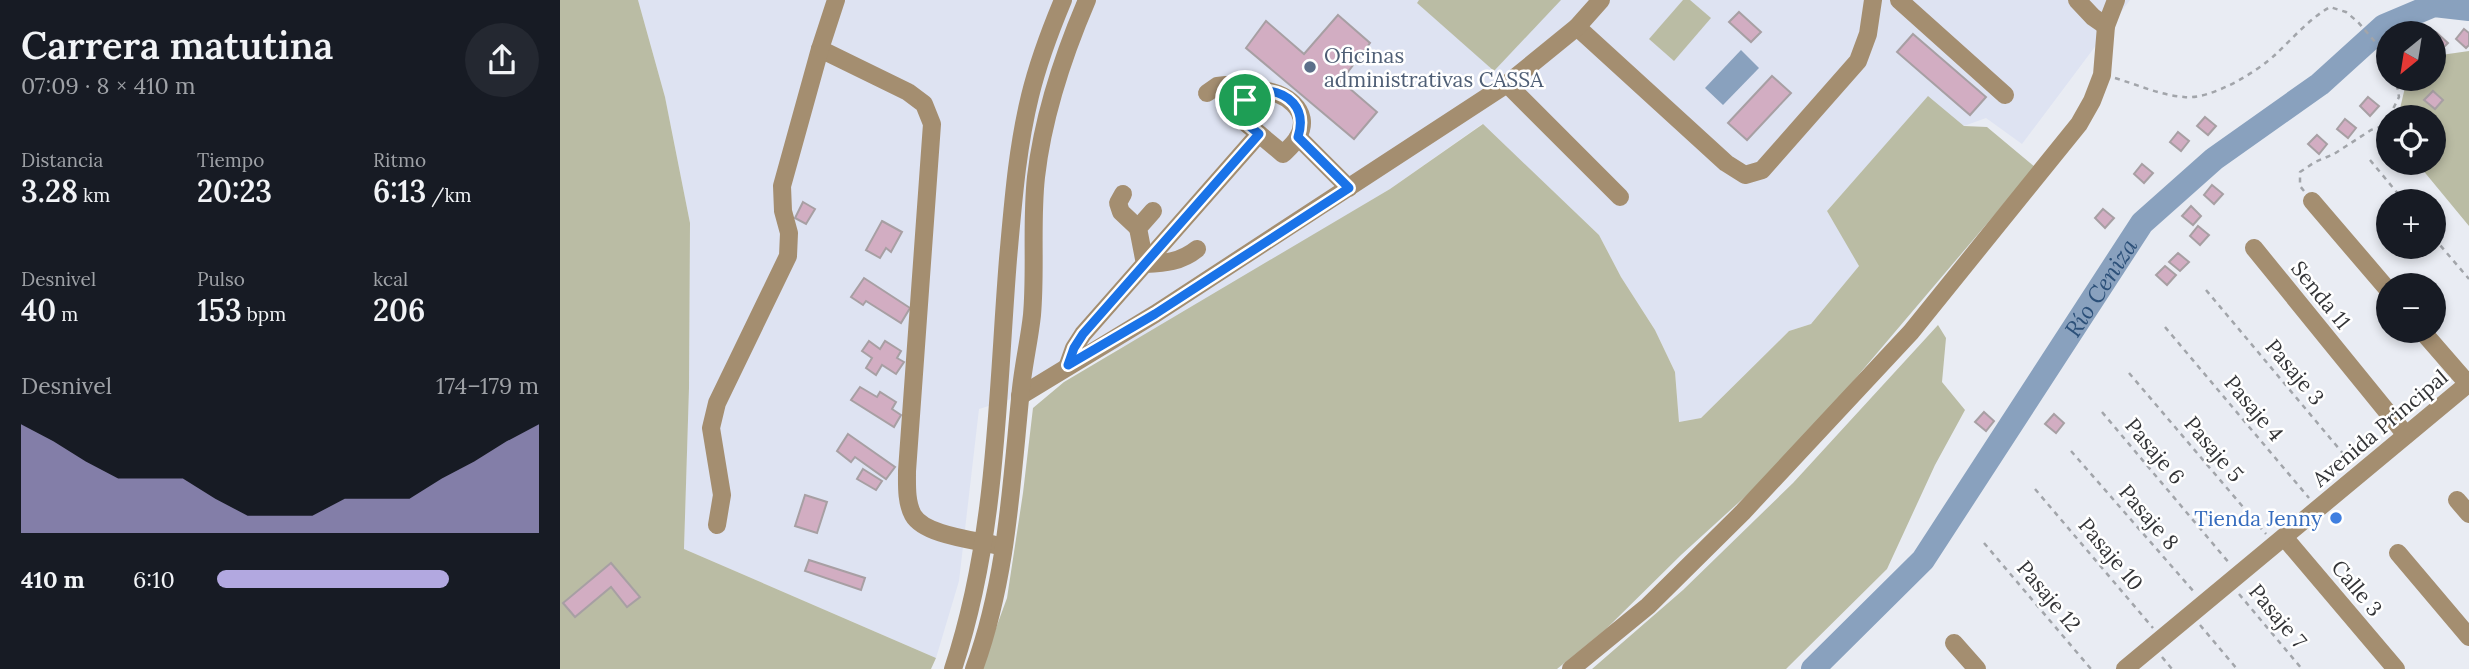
<!DOCTYPE html>
<html lang="es">
<meta charset="utf-8">
<style>
body{margin:0;font-family:Lora,serif;background:#242831;color:#f1f3f6;height:100vh;display:flex;flex-direction:column;font-size:26px;white-space:nowrap}
*{box-sizing:border-box;margin:0}
p{font-size:23px;color:#9ea1a6}
.icon{flex:none;width:38px;height:38px;fill:none;stroke:currentColor;stroke-width:2;stroke-linecap:round;stroke-linejoin:round}
.map{position:relative;flex:1;overflow:hidden}
.sheet{display:flex;flex-direction:column;background:#171b24;width:560px}
.sheet>*{flex:none}
.needle{width:46px;rotate:210deg}
.fabs{position:absolute;left:1816px;top:21px;display:grid;gap:14px}
.fabs a{display:grid;place-items:center;width:70px;height:70px;border-radius:50%;background:#171b24;box-shadow:0 4px 10px #0003;font-size:35px}
.pin{position:absolute;display:grid;place-items:center;width:60px;height:60px;color:#fff;margin:-30px;border:4px solid #fff;border-radius:50%;box-shadow:0 2px 7px #0007}
.round{display:grid;place-items:center;flex:none;width:74px;height:74px;border-radius:37px;background:#242831}
.overview{display:flex;align-items:center;justify-content:space-between;height:119px;padding:0 21px}
h1{font-size:38px;font-weight:600;line-height:52px}
.figures{display:grid;grid-template-columns:repeat(3,1fr);gap:10px;height:119px;padding:7px 21px}
.figures div{display:grid;align-content:center}
.figures b{font-size:30px;font-weight:600}
.figures small{font-size:19px;font-weight:400}
.figures p{font-size:19px}
.chart{height:196px;padding:14px 21px}
.chart p{display:flex;justify-content:space-between}
.chart svg{width:100%;height:126px;margin-top:7px;fill:#b2a8e0;opacity:.7}
ul{padding:0 21px;list-style:none;font-size:23px}
li{display:grid;grid-template-columns:112px 84px 1fr;align-items:center;height:52px}
li i{height:18px;border-radius:9px;background:#b2a8e0}
main{display:flex;flex:1;min-height:0}
.map>svg:first-child{display:block}
.built{fill:#dee3f2}
.green{fill:#babca4}
.water{fill:#89a1be}
.lines{fill:none;stroke-linecap:round;stroke-linejoin:round}
.river{stroke:#89a1be;stroke-width:24}
.building{fill:#d2adc2;stroke:#a79fa3;stroke-width:2}
.path{stroke:#a2a5aa;stroke-width:2.5;stroke-dasharray:5 5;stroke-linecap:butt}
.minor{stroke:#a48e70;stroke-width:18}
.route-casing{stroke:#fff;stroke-width:14}
.route{stroke:#1a73e8;stroke-width:9}
.service-dot{fill:#5c6f8a;stroke:#fff;stroke-width:2.5}
.shop-dot{fill:#3f7fe0;stroke:#fff;stroke-width:2.5}
.labels{text-anchor:middle;dominant-baseline:central;stroke-width:5;stroke-linejoin:round;paint-order:stroke}
.service-label{font-size:21px;fill:#4e5e75;stroke:#fff;text-anchor:start}
.street-label{font-size:21px;fill:#333437;stroke:#fff}
.shop-label{font-size:21px;fill:#366cbe;stroke:#fff;text-anchor:end}
.water-label{font-size:23px;font-style:italic;fill:#2c5079;stroke:#fff}
</style>
<main>
<section class="sheet">
<div class="overview"><div><h1>Carrera matutina</h1><p>07:09 · 8 × 410 m</p></div><a class="round"><svg class="icon" aria-label="share" viewBox="0 0 24 24"><path d="M12 15V3M7 8l5-5 5 5M5 13v7h14v-7"/></svg></a></div>
<div class="figures">
<div><p>Distancia</p><b>3.28<small> km</small></b></div>
<div><p>Tiempo</p><b>20:23</b></div>
<div><p>Ritmo</p><b>6:13<small> /km</small></b></div>
</div>
<div class="figures">
<div><p>Desnivel</p><b>40<small> m</small></b></div>
<div><p>Pulso</p><b>153<small> bpm</small></b></div>
<div><p>kcal</p><b>206</b></div>
</div>
<div class="chart"><p><span>Desnivel</span>174–179 m</p>
<svg viewBox="0 0 160 44" preserveAspectRatio="none"><path d="M0 44V6L10 12L20 19L30 25L40 25L50 25L60 32L70 38L80 38L90 38L100 32L110 32L120 32L130 25L140 19L150 12L160 6V44z"/></svg>
</div>
<ul>
<li><b>410 m</b>6:10<i style="width:72%"></i></li>
</ul>
</section>
<div class="map">
<svg width="1909" height="669" viewBox="0 0 1909 669">
<rect width="100%" height="100%" fill="#e9ecf3"/>
<polygon class="built" points="78,0 1570,0 1462,144 1426,118 1404,126 1368,97 1267,211 1300,265 1251,324 1229,331 1141,418 1119,422 1115,372 1095,330 1061,277 1039,235 922,124 830,189 587,335 460,396 419,409 399,581 376,658 124,549 129,388 130,223 105,97"/>
<g class="green">
<polygon points="0,0 78,0 105,97 130,223 129,388 124,549 376,658 371,669 0,669"/>
<polygon points="859,0 1001,0 934,71 857,3"/>
<polygon points="1123,0 1130,0 1151,18 1114,61 1089,39"/>
<polygon points="1909,51 1909,226 1857,163 1874,163 1874,117 1838,117 1847,79 1874,79 1874,56"/>
<polygon points="1368,96 1404,126 1427,127 1475,167 1267,412 1188,494 1121,555 1046,629 997,669 421,669 447,598 463,493 473,408 504,382 830,189 923,124 1039,235 1061,277 1095,330 1115,372 1119,422 1141,418 1229,331 1251,324 1299,266 1267,211"/>
<polygon points="1378,325 1386,338 1382,382 1405,410 1375,465 1327,569 1229,666 1226,669 1032,669 1123,590 1233,483"/>
</g>
<polygon class="water" points="1181,50 1199,68 1163,105 1145,88"/>
<g class="lines">
<path class="river" id="s1" d="M1253 669 1363 560 1582 223 1654 159 1760 84 1824 26 1874 5 1909 9"/>
</g>
<g class="building">
<polygon points="1179,12 1201,32 1191,42 1169,22"/>
<polygon points="778,15 810,43 781,81 817,112 794,139 686,48 706,21 744,54"/>
<polygon points="1904,29 1909,33 1909,45 1906,48 1896,39"/>
<polygon points="1877,33 1888,43 1879,52 1874,48 1874,37"/>
<polygon points="1353,34 1426,97 1410,115 1337,52"/>
<polygon points="1212,76 1231,93 1187,140 1168,123"/>
<polygon points="1873,91 1883,100 1875,109 1864,100"/>
<polygon points="1808,97 1819,106 1810,116 1800,106"/>
<polygon points="1645,117 1656,126 1648,135 1637,126"/>
<polygon points="1785,119 1796,128 1788,138 1777,129"/>
<polygon points="1618,132 1629,141 1621,151 1610,142"/>
<polygon points="1757,135 1767,144 1759,154 1748,144"/>
<polygon points="1582,164 1593,173 1584,183 1574,174"/>
<polygon points="1652,185 1663,194 1654,204 1644,195"/>
<polygon points="243,202 255,209 246,224 235,218"/>
<polygon points="1631,206 1641,216 1633,225 1622,216"/>
<polygon points="1543,209 1554,218 1545,228 1535,218"/>
<polygon points="322,221 342,232 331,252 326,248 320,258 306,250"/>
<polygon points="1638,226 1649,235 1640,245 1630,236"/>
<polygon points="1618,253 1629,262 1620,271 1609,262"/>
<polygon points="1605,266 1616,275 1607,285 1596,275"/>
<polygon points="304,278 350,308 341,323 306,301 303,305 291,297"/>
<polygon points="309,341 320,349 325,341 341,351 337,358 344,362 336,374 322,365 316,375 306,368 312,358 302,351"/>
<polygon points="300,387 317,397 320,392 336,402 332,409 341,415 334,427 291,400"/>
<polygon points="1424,412 1434,421 1426,431 1415,422"/>
<polygon points="1494,414 1504,423 1496,433 1485,424"/>
<polygon points="288,434 335,467 326,479 295,457 291,462 277,451"/>
<polygon points="303,469 322,481 316,490 297,479"/>
<polygon points="245,495 267,502 257,533 235,526"/>
<polygon points="249,560 305,578 301,590 245,571"/>
<polygon points="51,563 80,597 67,607 51,587 15,617 3,603"/>
</g>
<g class="lines">
<g class="path">
<path d="M1555 78C1578 85 1600 95 1624 97 1651 100 1697 72 1716 54 1733 38 1749 19 1770 7L1786 12 1798 22 1829 58"/>
<polyline points="1829,117 1839,97 1836,79"/>
<polyline points="1810,160 1844,201"/>
<polyline points="1744,191 1740,186 1740,172 1755,162 1774,154 1811,130 1823,126 1829,118"/>
<polyline points="1874,238 1909,279"/>
<polyline points="1646,290 1791,463"/>
<polyline points="1605,327 1749,498"/>
<polyline points="1569,373 1706,534"/>
<polyline points="1542,412 1670,564"/>
<polyline points="1511,451 1635,593"/>
<polyline points="1475,489 1593,628"/>
<polyline points="1424,543 1531,669"/>
<polyline points="1679,594 1742,669"/>
<polyline points="1640,625 1677,669"/>
<polyline points="1602,657 1612,669"/>
</g>
<g class="minor">
<polyline points="1339,0 1445,95"/>
<polyline points="1517,0 1533,17 1546,26"/>
<polyline points="1017,27 1166,163 1185,175 1202,170 1298,61 1308,34 1313,0"/>
<path d="M260 49 348 92 364 104 372 124 347 471C347 485 346 502 353 515 364 535 414 540 435 545"/>
<polyline points="947,84 1060,197"/>
<path d="M700 90C723 91 753 110 738 137 735 143 728 149 723 154L674 113 685 100Z"/>
<polyline points="647,93 657,86 666,85 685,100"/>
<polyline points="738,137 789,188"/>
<polyline points="563,194 558,203 561,212 578,228"/>
<polyline points="1752,201 1829,291"/>
<path d="M593 211 578 228 585 264C605 263 621 262 637 249"/>
<polyline points="1694,248 1846,435"/>
<polyline points="1862,331 1909,385"/>
<polyline points="508,365 514,348 523,334 699,134"/>
<polyline points="460,396 595,314 947,84 1017,27 1041,0"/>
<polyline points="1897,500 1909,514"/>
<polyline points="157,525 162,495 151,428 157,403 228,256 229,233 223,211 222,186 260,49 276,0"/>
<polyline points="1724,537 1836,669"/>
<polyline points="1838,553 1909,637"/>
<polyline points="1394,643 1417,669"/>
<path d="M393 669C437 537 437 396 448 259 453 204 457 149 470 96 478 63 490 31 503 0"/>
<path d="M414 669C446 582 451 490 460 399 462 370 469 343 472 315 476 269 471 223 476 177 483 116 503 56 527 0"/>
<polyline points="1011,669 1088,606 1183,512 1351,332 1519,124 1532,101 1542,75 1546,26 1556,0"/>
<polyline points="1565,669 1909,383"/>
</g>
</g>
<g class="lines">
<g class="route-casing">
<path id="route" d="M700 90C729 91 747 108 738 137L789 188 595 314 508 365 514 348 523 334 699 134 674 113 685 100Z"/>
</g>
<use href="#route" class="route"/>
</g>
<circle class="service-dot" cx="750" cy="67" r="7"/>
<circle class="shop-dot" cx="1776" cy="518" r="7"/>
<g class="labels">
<g class="service-label">
<text x="764" y="55">Oficinas<tspan x="764" dy="24">administrativas CASSA</tspan></text>
</g>
<g class="street-label">
<text transform="translate(1761 295) rotate(51)">Senda 11</text>
<text transform="translate(1735 372) rotate(50)">Pasaje 3</text>
<text transform="translate(1694 408) rotate(50)">Pasaje 4</text>
<text transform="translate(1820 428) rotate(-40)">Avenida Principal</text>
<text transform="translate(1654 449) rotate(50)">Pasaje 5</text>
<text transform="translate(1595 451) rotate(50)">Pasaje 6</text>
<text transform="translate(1589 517) rotate(49)">Pasaje 8</text>
<text transform="translate(1551 554) rotate(50)">Pasaje 10</text>
<text transform="translate(1797 588) rotate(50)">Calle 3</text>
<text transform="translate(1489 596) rotate(50)">Pasaje 12</text>
<text transform="translate(1718 616) rotate(50)">Pasaje 7</text>
</g>
<g class="shop-label">
<text x="1762" y="518">Tienda Jenny</text>
</g>
<g class="water-label">
<text stroke="none"><textPath href="#s1" startOffset="480">Río Ceniza</textPath></text>
</g>
</g>
</svg>
<div class="fabs">
<a><svg class="needle" viewBox="-14 -14 28 28"><path d="M0-13l5 13h-10z" fill="#e53935"/><path d="M0 13l5-13h-10z" fill="#9ea1a6"/></svg></a>
<a><svg class="icon" aria-label="locate" viewBox="0 0 24 24"><circle cx="12" cy="12" r="6"/><path d="M12 2v4M12 18v4M2 12h4M18 12h4"/></svg></a>
<a>+</a>
<a>−</a>
</div>
<div class="pin" style="left:685px;top:100px;background:#1e9e55"><svg class="icon" aria-label="arrive" viewBox="0 0 24 24"><path d="M6 21V4h12l-3 4 3 4H6"/></svg></div>
</div>
</main>
